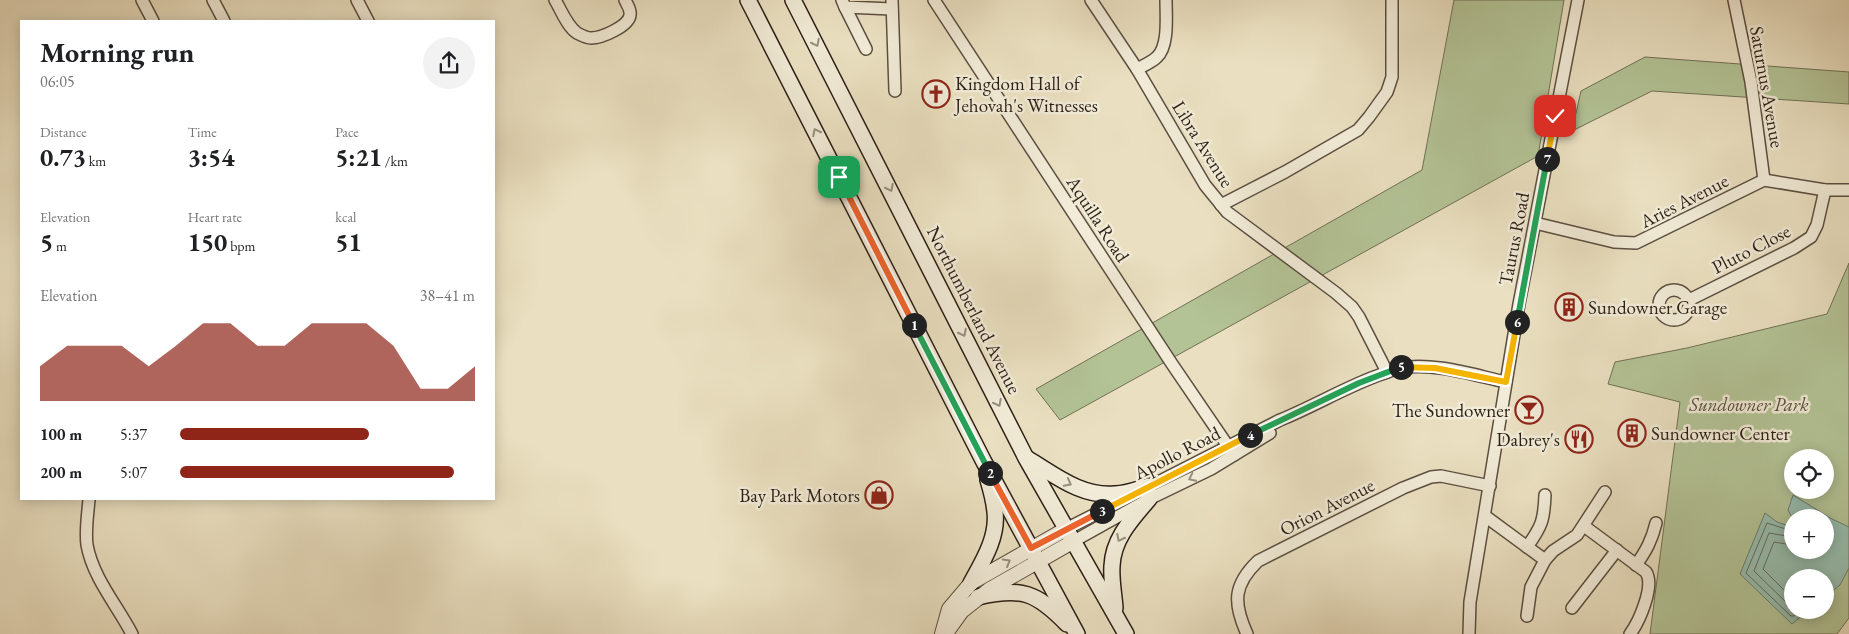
<!DOCTYPE html>
<meta charset="utf-8">
<style>
body{margin:0;font-family:"EB Garamond",serif;background:#f2f2f2;color:#202124;height:100vh;display:flex;flex-direction:column;font-size:19px;white-space:nowrap}
*{box-sizing:border-box;margin:0}
p{font-size:16px;color:#757577}
.icon{flex:none;width:28px;height:28px;fill:none;stroke:currentColor;stroke-width:2;stroke-linecap:round;stroke-linejoin:round}
.map{position:relative;flex:1;overflow:hidden}
.sheet{position:absolute;left:20px;top:20px;width:475px;height:480px;display:flex;flex-direction:column;background:#fff;border-radius:0px;box-shadow:0 2px 12px #0003}
.sheet>*{flex:none}
.buttons{position:absolute;left:1784px;top:449px;display:grid;gap:10px}
.buttons a{display:grid;place-items:center;width:50px;height:50px;border-radius:50%;background:#fff;box-shadow:0 2px 12px #0003;font-size:25px}
.pin{position:absolute;display:grid;place-items:center;width:42px;height:42px;color:#fff;margin:-21px;border-radius:10px;box-shadow:0 2px 8px #0006}
.km{position:absolute;width:25px;height:25px;margin:-12px;border-radius:50%;background:#222;color:#fff;font-size:14px;line-height:25px;text-align:center}
.round{display:grid;place-items:center;flex:none;width:52px;height:52px;border-radius:26px;background:#f2f2f2}
.summary{display:flex;align-items:center;justify-content:space-between;height:85px;padding:0 20px}
h1{font-size:28px;font-weight:700;line-height:38px}
.stats{display:grid;grid-template-columns:repeat(3,1fr);gap:8px;height:85px;padding:5px 20px}
.stats div{display:grid;align-content:center}
.stats b{font-size:25px;font-weight:700}
.stats small{font-size:14px;font-weight:400}
.stats p{font-size:14px}
.chart{height:140px;padding:10px 20px}
.chart p{display:flex;justify-content:space-between}
.chart svg{width:100%;height:90px;margin-top:5px;fill:#8f2418;opacity:.7}
ul{padding:0 20px;list-style:none;font-size:16px}
li{display:grid;grid-template-columns:80px 60px 1fr;align-items:center;height:38px}
li i{height:12px;border-radius:6px;background:#8f2418}
.map>svg:first-child{display:block}
.green{fill:#b3c396;stroke:#707156;fill-rule:evenodd}
.water{fill:#98beae;stroke:#6d7e71}
.lines{fill:none;stroke-linecap:round;stroke-linejoin:round}
.shore{stroke:#626e62;stroke-width:1}
.minor-casing{stroke:#5c4f41;stroke-width:14}
.tertiary-casing{stroke:#5c4f41;stroke-width:16}
.secondary-casing{stroke:#2c1f16;stroke-width:18}
.minor{stroke:#f1ebd7;stroke-width:11}
.tertiary{stroke:#f1ebd7;stroke-width:14}
.secondary{stroke:#f1ebd7;stroke-width:15}
.oneway{stroke:#988f80}
.split-1-casing{stroke:#fff;stroke-width:10}
.split-2-casing{stroke:#fff;stroke-width:10}
.split-3-casing{stroke:#fff;stroke-width:10}
.split-4-casing{stroke:#fff;stroke-width:10}
.split-5-casing{stroke:#fff;stroke-width:10}
.split-6-casing{stroke:#fff;stroke-width:10}
.split-7-casing{stroke:#fff;stroke-width:10}
.split-8-casing{stroke:#fff;stroke-width:10}
.split-1{stroke:#f0652b;stroke-width:6}
.split-2{stroke:#22a559;stroke-width:6}
.split-3{stroke:#f0652b;stroke-width:6}
.split-4{stroke:#f5b400;stroke-width:6}
.split-5{stroke:#22a559;stroke-width:6}
.split-6{stroke:#f5b400;stroke-width:6}
.split-7{stroke:#22a559;stroke-width:6}
.split-8{stroke:#f5b400;stroke-width:6}
.labels{text-anchor:middle;dominant-baseline:central;stroke-width:5;stroke-linejoin:round;paint-order:stroke}
.poi-label{font-size:19px;fill:#2c1f16;stroke:#f1ebd7;text-anchor:start}
.street-label{font-size:19px;fill:#2c1f16;stroke:#f1ebd7}
.park-label{font-size:19px;font-style:italic;fill:#54503c;stroke:#f1ebd7}
</style>
<div class="map">
<svg width="1849" height="634" viewBox="0 0 1849 634">
<rect width="100%" height="100%" fill="#eae0c1"/>
<filter id="stains"><feTurbulence type="fractalNoise" baseFrequency=".004" numOctaves="4"/><feColorMatrix values="0 0 0 0 .2 0 0 0 0 .09 0 0 0 0 .02 0 0 0 .5 -.17"/></filter>
<radialGradient id="worn" r=".72"><stop offset=".6" stop-color="#630" stop-opacity="0"/><stop offset="1" stop-color="#630" stop-opacity=".3"/></radialGradient>
<g class="green">
<polygon points="1454,0 1564,0 1538,156 1060,420 1036,389 1422,170"/>
<polygon points="1645,57 1849,72 1849,104 1652,91 1572,131 1581,91"/>
<path d="M1849 263V618L1837 634H1650L1680 402 1608 384 1615 362 1687 348 1827 314ZM1792 458H1825V490H1792ZM1792 518H1825V550H1792ZM1792 578H1825V610H1792Z"/>
</g>
<polygon class="water" points="1793,495 1832,519 1849,527 1849,568 1840,585 1825,597 1825,578 1792,578 1792,610 1809,610 1792,624 1740,574 1765,513 1777,522 1792,527 1792,550 1825,550 1825,518 1792,518 1788,510"/>
<g class="lines">
<g class="shore">
<polyline points="1792,531 1767,523 1746,573 1791,616 1794,616 1801,610"/>
<polyline points="1792,537 1769,533 1754,571 1792,608"/>
<polyline points="1792,545 1774,542 1763,569 1792,598"/>
</g>
<g class="minor-casing">
<g id="minor">
<polyline points="142,0 153,21"/>
<polyline points="213,0 224,21"/>
<polyline points="357,0 368,21"/>
<path d="M555 0C561 10 567 26 577 33 581 35 586 38 591 38 602 38 629 26 630 15 631 9 627 5 625 0"/>
<polyline points="842,0 845,7 892,9"/>
<polyline points="892,0 895,91"/>
<polyline points="934,0 1172,364 1234,455"/>
<polyline points="1091,0 1137,69 1205,185 1227,212 1336,293 1352,307 1359,317 1387,372"/>
<polyline points="1734,0 1751,82 1764,180"/>
<polyline points="845,7 866,49"/>
<path d="M1137 69C1143 66 1152 62 1157 57 1169 46 1166 16 1166 0"/>
<polyline points="1221,205 1285,172 1358,130 1369,117 1387,92 1392,77 1392,0"/>
<polyline points="1535,223 1614,242 1636,243 1764,180 1825,190 1849,190"/>
<circle cx="1674" cy="305" r="15"/>
<polyline points="1689,300 1794,248 1811,237 1817,225 1825,190"/>
<path d="M89 499C88 513 85 530 87 545 93 578 117 605 132 634"/>
<polyline points="1485,516 1545,560 1531,587 1527,616"/>
<path d="M1584 526 1646 572C1655 586 1639 622 1630 634"/>
<path d="M1066 529 1280 420C1315 406 1347 386 1382 374 1388 372 1394 369 1400 368 1434 362 1473 375 1506 382"/>
<polyline points="1074,541 1149,499 1211,469 1270,433"/>
<path d="M1527 547C1542 526 1544 520 1545 495"/>
<polyline points="1545,560 1553,551 1577,535 1605,492"/>
<path d="M1636 565C1646 551 1652 540 1656 523"/>
<polyline points="1572,608 1617,550"/>
<path d="M1247 634C1233 603 1233 585 1258 561L1403 488 1431 477 1441 476 1490 486"/>
<polyline points="1469,634 1470,602 1519,304 1578,0"/>
</g>
</g>
<g class="tertiary-casing">
<g id="tertiary">
<polyline points="946,633 962,611 990,589 1074,541"/>
<polyline points="942,634 949,609 971,583 1066,529"/>
</g>
</g>
<g class="secondary-casing">
<g id="secondary">
<polyline points="748,0 984,462 1077,634"/>
<polyline points="793,0 1026,458 1126,634"/>
<path d="M1028 459C1055 475 1081 497 1115 494 1127 494 1138 489 1149 486"/>
<path d="M971 583C983 561 998 537 995 512 994 501 991 490 988 480"/>
<path d="M978 597C1022 587 1036 592 1067 624"/>
<path d="M1115 608C1114 594 1111 580 1112 566 1113 538 1133 518 1149 499"/>
</g>
</g>
<use href="#minor" class="minor"/>
<use href="#tertiary" class="tertiary"/>
<use href="#secondary" class="secondary"/>
</g>
<defs><path id="oneway-chevron" d="M-2-3.5L2.5 0L-2 3.5" fill="none" stroke-width="1.6" stroke-linecap="round" stroke-linejoin="round" transform="scale(1.25)"/></defs>
<g class="oneway">
<use href="#oneway-chevron" transform="translate(816 43) rotate(63)"/>
<use href="#oneway-chevron" transform="translate(816 132) rotate(-117)"/>
<use href="#oneway-chevron" transform="translate(890 188) rotate(63)"/>
<use href="#oneway-chevron" transform="translate(963 333) rotate(63)"/>
<use href="#oneway-chevron" transform="translate(998 403) rotate(63)"/>
<use href="#oneway-chevron" transform="translate(1192 478) rotate(154)"/>
<use href="#oneway-chevron" transform="translate(1068 483) rotate(28)"/>
<use href="#oneway-chevron" transform="translate(1120 538) rotate(117)"/>
<use href="#oneway-chevron" transform="translate(1007 562) rotate(-30)"/>
</g>
<g class="lines">
<g class="split-1-casing">
<polyline id="split-1" points="839,177 914,325"/>
</g>
<g class="split-2-casing">
<polyline id="split-2" points="914,325 990,473"/>
</g>
<g class="split-3-casing">
<polyline id="split-3" points="990,473 1031,548 1102,511"/>
</g>
<g class="split-4-casing">
<polyline id="split-4" points="1102,511 1250,435"/>
</g>
<g class="split-5-casing">
<polyline id="split-5" points="1250,435 1359,383 1401,367"/>
</g>
<g class="split-6-casing">
<polyline id="split-6" points="1401,367 1435,368 1506,382 1517,322"/>
</g>
<g class="split-7-casing">
<polyline id="split-7" points="1517,322 1547,159"/>
</g>
<g class="split-8-casing">
<polyline id="split-8" points="1547,159 1555,116"/>
</g>
<use href="#split-1" class="split-1"/>
<use href="#split-2" class="split-2"/>
<use href="#split-3" class="split-3"/>
<use href="#split-4" class="split-4"/>
<use href="#split-5" class="split-5"/>
<use href="#split-6" class="split-6"/>
<use href="#split-7" class="split-7"/>
<use href="#split-8" class="split-8"/>
</g>
<defs>
<g id="church-ring" transform="scale(1.4375)"><circle r="9.5" fill="#f1ebd7" stroke="#8f2418" stroke-width="1.5"/><path d="M-1.2-6h2.4v3.5h3.3v2.4h-3.3V6h-2.4V-.1h-3.3v-2.4h3.3Z" fill="#8f2418"/></g>
<g id="building-ring" transform="scale(1.4375)"><circle r="9.5" fill="#f1ebd7" stroke="#8f2418" stroke-width="1.5"/><path d="M-4-6H4V6H1V3H-1V6H-4ZM-2.5-4.3h1.7v1.8h-1.7ZM.8-4.3h1.7v1.8H.8ZM-2.5-1h1.7V.8h-1.7ZM.8-1h1.7V.8H.8Z" fill="#8f2418"/></g>
<g id="bar-ring" transform="scale(1.4375)"><circle r="9.5" fill="#f1ebd7" stroke="#8f2418" stroke-width="1.5"/><path d="M-6-5H6L.8 .8V4.5H3.5V6h-7V4.5H-.8V.8Z" fill="#8f2418"/></g>
<g id="restaurant-ring" transform="scale(1.4375)"><circle r="9.5" fill="#f1ebd7" stroke="#8f2418" stroke-width="1.5"/><path d="M-5-6h1v4h1v-4h1v4h1v-4h1v5L-1.5 .5V6h-2V.5L-5-1ZM5-6V6H3V1.5H1.5Q1.5-4 5-6Z" fill="#8f2418"/></g>
<g id="shop-ring" transform="scale(1.4375)"><circle r="9.5" fill="#f1ebd7" stroke="#8f2418" stroke-width="1.5"/><path d="M-5-2.5h2.3a2.7 3.5 0 0 1 5.4 0H5L5.5 6h-11ZM-1.5-2.5h3a1.5 2.3 0 0 0-3 0Z" fill="#8f2418"/></g>
</defs>
<g fill-rule="evenodd">
<use href="#church-ring" x="936" y="94"/>
<use href="#building-ring" x="1569" y="307"/>
<use href="#bar-ring" x="1529" y="410"/>
<use href="#building-ring" x="1632" y="433"/>
<use href="#restaurant-ring" x="1579" y="439"/>
<use href="#shop-ring" x="879" y="495"/>
</g>
<g class="labels">
<g class="poi-label">
<text x="955" y="83">Kingdom Hall of<tspan x="955" dy="22">Jehovah's Witnesses</tspan></text>
<text x="1588" y="307">Sundowner Garage</text>
<text x="1510" y="410" text-anchor="end">The Sundowner</text>
<text x="1651" y="433">Sundowner Center</text>
<text x="1560" y="439" text-anchor="end">Dabrey's</text>
<text x="860" y="495" text-anchor="end">Bay Park Motors</text>
</g>
<g class="street-label">
<text transform="translate(1767 87) rotate(80)">Saturnus Avenue</text>
<text transform="translate(1203 144) rotate(58)">Libra Avenue</text>
<text transform="translate(1684 201) rotate(-27)">Aries Avenue</text>
<text transform="translate(1098 219) rotate(57)">Aquilla Road</text>
<text transform="translate(1514 239) rotate(-79)">Taurus Road</text>
<text transform="translate(1751 249) rotate(-27)">Pluto Close</text>
<text transform="translate(974 310) rotate(63)">Northumberland Avenue</text>
<text transform="translate(1177 453) rotate(-27)">Apollo Road</text>
<text transform="translate(1327 507) rotate(-27)">Orion Avenue</text>
</g>
<g class="park-label">
<text x="1749" y="404">Sundowner Park</text>
</g>
</g>
<rect width="100%" height="100%" filter="url(#stains)"/>
<rect width="100%" height="100%" fill="url(#worn)"/>
</svg>
<div class="buttons">
<a><svg class="icon" aria-label="locate" viewBox="0 0 24 24"><circle cx="12" cy="12" r="6"/><path d="M12 2v4M12 18v4M2 12h4M18 12h4"/></svg></a>
<a>+</a>
<a>−</a>
</div>
<div class="pin" style="left:839px;top:177px;background:#1e9e55"><svg class="icon" aria-label="arrive" viewBox="0 0 24 24"><path d="M6 21V4h12l-3 4 3 4H6"/></svg></div>
<div class="pin" style="left:1555px;top:116px;background:#d93025"><svg class="icon" aria-label="check" viewBox="0 0 24 24"><path d="M5 12l5 5 9-10"/></svg></div>
<b class="km" style="left:914px;top:325px">1</b>
<b class="km" style="left:990px;top:473px">2</b>
<b class="km" style="left:1102px;top:511px">3</b>
<b class="km" style="left:1250px;top:435px">4</b>
<b class="km" style="left:1401px;top:367px">5</b>
<b class="km" style="left:1517px;top:322px">6</b>
<b class="km" style="left:1547px;top:159px">7</b>
<section class="sheet">
<div class="summary"><div><h1>Morning run</h1><p>06:05</p></div><a class="round"><svg class="icon" aria-label="share" viewBox="0 0 24 24"><path d="M12 15V3M7 8l5-5 5 5M5 13v7h14v-7"/></svg></a></div>
<div class="stats">
<div><p>Distance</p><b>0.73<small> km</small></b></div>
<div><p>Time</p><b>3:54</b></div>
<div><p>Pace</p><b>5:21<small> /km</small></b></div>
</div>
<div class="stats">
<div><p>Elevation</p><b>5<small> m</small></b></div>
<div><p>Heart rate</p><b>150<small> bpm</small></b></div>
<div><p>kcal</p><b>51</b></div>
</div>
<div class="chart"><p><span>Elevation</span>38–41 m</p>
<svg viewBox="0 0 160 44" preserveAspectRatio="none"><path d="M0 44V27L10 17L20 17L30 17L40 27L50 17L60 6L70 6L80 17L90 17L100 6L110 6L120 6L130 17L140 38L150 38L160 27V44z"/></svg>
</div>
<ul>
<li><b>100 m</b>5:37<i style="width:64%"></i></li>
<li><b>200 m</b>5:07<i style="width:93%"></i></li>
</ul>
</section>
</div>
